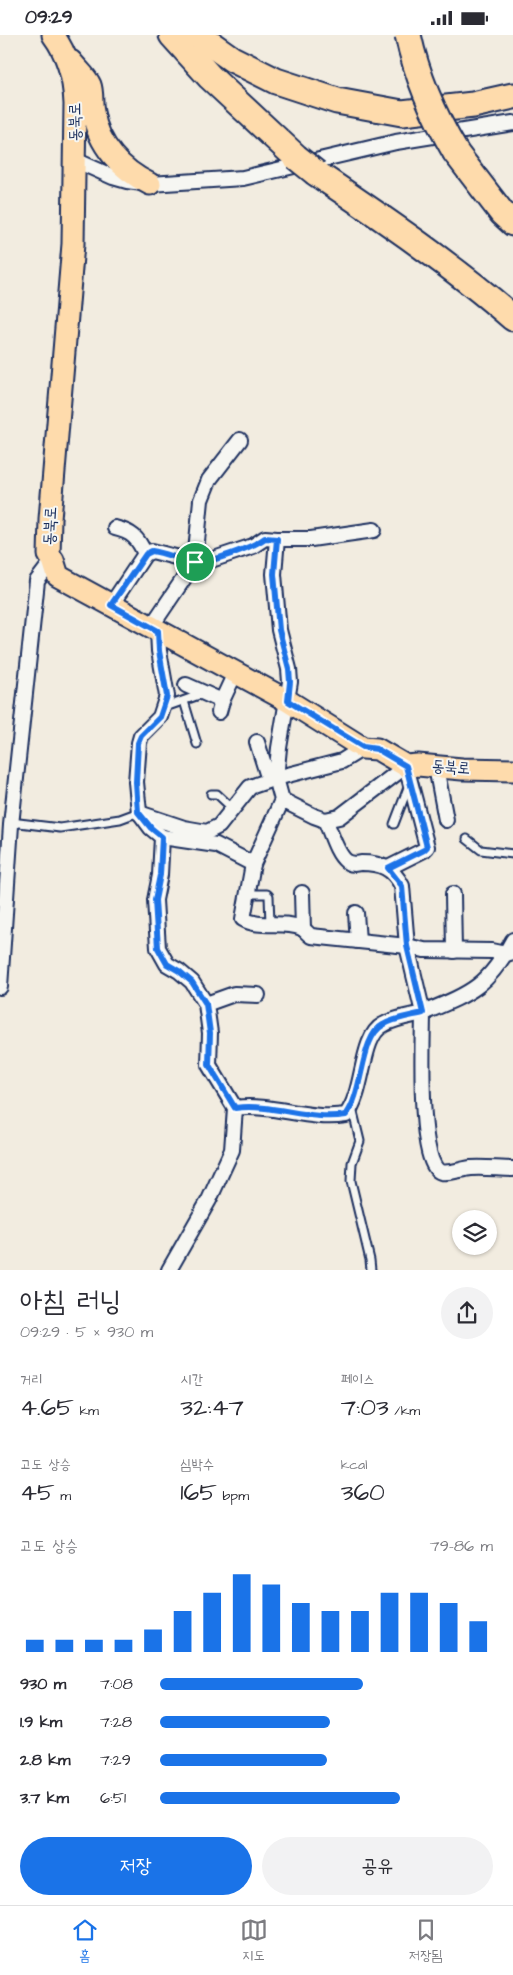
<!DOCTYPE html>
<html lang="ko">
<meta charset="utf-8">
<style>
body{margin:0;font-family:"Architects Daughter","Poor Story",sans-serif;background:#f2f2f3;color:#2b2b33;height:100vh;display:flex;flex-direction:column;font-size:19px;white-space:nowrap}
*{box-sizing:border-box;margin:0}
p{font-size:16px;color:#7c7c81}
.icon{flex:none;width:28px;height:28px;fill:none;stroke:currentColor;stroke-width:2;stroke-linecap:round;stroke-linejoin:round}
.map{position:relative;height:1235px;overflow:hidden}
.panel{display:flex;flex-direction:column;background:#fff;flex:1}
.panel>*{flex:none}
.tools{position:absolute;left:452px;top:1175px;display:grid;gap:10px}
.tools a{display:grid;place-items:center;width:45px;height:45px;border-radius:50%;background:#fff;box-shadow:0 1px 4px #0004;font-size:25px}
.pin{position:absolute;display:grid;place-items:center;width:42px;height:42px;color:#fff;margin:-21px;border:2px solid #fff;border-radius:50%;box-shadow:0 1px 5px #0007}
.round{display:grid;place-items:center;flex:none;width:52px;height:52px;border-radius:26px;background:#f2f2f3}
.summary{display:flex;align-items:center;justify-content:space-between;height:85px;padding:0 20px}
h1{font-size:28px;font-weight:600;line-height:38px}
.metrics{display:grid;grid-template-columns:repeat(3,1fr);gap:8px;height:85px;padding:5px 20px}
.metrics div{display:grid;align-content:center}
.metrics b{font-size:25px;font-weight:600}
.metrics small{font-size:14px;font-weight:400}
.metrics p{font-size:14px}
.chart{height:140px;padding:10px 20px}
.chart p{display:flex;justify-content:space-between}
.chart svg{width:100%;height:90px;margin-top:5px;stroke:#1a73e8;stroke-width:6}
.action{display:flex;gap:10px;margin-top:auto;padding:10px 20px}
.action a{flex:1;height:58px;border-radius:30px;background:#1a73e8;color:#fff;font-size:20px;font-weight:600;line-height:58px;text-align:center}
.action a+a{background:#f2f2f3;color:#2b2b33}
ul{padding:0 20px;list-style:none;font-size:16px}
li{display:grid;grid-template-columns:80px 60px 1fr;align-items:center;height:38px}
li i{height:12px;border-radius:6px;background:#1a73e8}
.status{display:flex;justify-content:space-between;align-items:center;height:35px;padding:0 25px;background:#fff;direction:ltr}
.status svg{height:14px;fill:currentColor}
.dock{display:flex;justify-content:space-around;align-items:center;height:70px;border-top:1px solid #e1e1e2;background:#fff;font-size:14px;color:#7c7c81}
.dock a{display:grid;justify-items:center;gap:2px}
.dock .on{color:#1a73e8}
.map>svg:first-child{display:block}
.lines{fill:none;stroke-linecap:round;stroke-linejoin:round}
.lane-casing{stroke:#1b2f5e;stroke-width:11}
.street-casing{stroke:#1b2f5e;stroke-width:18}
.primary-casing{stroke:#1b2f5e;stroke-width:25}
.highway-casing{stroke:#1b2f5e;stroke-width:29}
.lane{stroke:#f6f6f2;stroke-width:7}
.street{stroke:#f6f6f2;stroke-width:14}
.primary{stroke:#fedbac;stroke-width:21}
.highway{stroke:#fedbac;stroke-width:25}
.highway-bridge-casing{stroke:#1b2f5e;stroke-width:29;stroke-linecap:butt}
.highway-bridge{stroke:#fedbac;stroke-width:25}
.route-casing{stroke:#fff;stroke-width:10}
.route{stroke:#1a73e8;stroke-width:6}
.labels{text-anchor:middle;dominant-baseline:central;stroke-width:4;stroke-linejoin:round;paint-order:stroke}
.street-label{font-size:16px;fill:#1b2f5e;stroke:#f6f6f2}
</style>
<div class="status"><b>09:29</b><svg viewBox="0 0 49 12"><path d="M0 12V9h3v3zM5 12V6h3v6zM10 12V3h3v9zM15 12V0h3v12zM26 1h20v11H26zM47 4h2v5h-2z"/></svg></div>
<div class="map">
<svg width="513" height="1235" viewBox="0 0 513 1235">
<rect width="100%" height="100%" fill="#f2ece0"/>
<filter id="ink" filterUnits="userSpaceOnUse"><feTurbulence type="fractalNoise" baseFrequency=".02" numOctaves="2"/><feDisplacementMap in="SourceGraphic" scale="10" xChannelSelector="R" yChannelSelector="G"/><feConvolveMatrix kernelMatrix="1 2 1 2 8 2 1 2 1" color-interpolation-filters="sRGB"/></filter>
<g filter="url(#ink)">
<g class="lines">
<g class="lane-casing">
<g id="lane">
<polyline points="184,666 197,709"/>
<polyline points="164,669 171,670 202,659"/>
<polyline points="211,759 217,759 233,774"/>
<polyline points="11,787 60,793 120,784 139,777"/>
<polyline points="394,789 409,750"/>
<polyline points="467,804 481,815 513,819"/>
<polyline points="247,859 267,859 269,861 270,889"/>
<polyline points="352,1073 360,1106 352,1128 351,1146 370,1225 371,1235"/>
</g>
</g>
<g class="street-casing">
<g id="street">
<polyline points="75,125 113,142 127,146 150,149 243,143 396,107 513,88"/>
<path d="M115 493C132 497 138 503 145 519"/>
<polyline points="277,504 311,504 374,495"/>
<polyline points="111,570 145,519 152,516 195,527 208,526 253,511 265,503 277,504 274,539 279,595 289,634 290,647 279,713 276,743 282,765 253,829"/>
<polyline points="151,592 195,527 201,465 209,445 240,405"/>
<polyline points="158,596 159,616 167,661 160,682 141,701 139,708 136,747 139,777 151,793 162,802 160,840 155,865 158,913 167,929 179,936 192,947 206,969 210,998 209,1030 235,1073 232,1115 209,1165 169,1235"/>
<polyline points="186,650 222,666"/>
<polyline points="219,677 222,666 235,638"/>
<polyline points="257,707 269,745"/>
<polyline points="436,732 446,785"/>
<polyline points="282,765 314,781 325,785 339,782 406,731 427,812 424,815 388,833"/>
<polyline points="139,778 184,793 207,797 219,791 250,752 276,743 342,726 363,713"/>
<path d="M162 802 216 810 253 829 243 884C260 894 283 885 302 893 305 895 308 899 311 901L407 911 424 915 492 916 506 919 513 917"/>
<polyline points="302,858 303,894"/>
<polyline points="453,859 454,916"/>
<polyline points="356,878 358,906"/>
<path d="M513 905C488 952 471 958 423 978 423 1001 417 1131 441 1137 449 1139 462 1134 471 1133 485 1132 499 1134 513 1134"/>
<polyline points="0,952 11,790 37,546 53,525"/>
<polyline points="206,969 234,959 258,960"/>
<path d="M235 1073C273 1068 308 1086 346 1080 365 1057 360 1002 383 990 394 983 411 981 423 978L407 911 402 851C393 833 381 828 361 828 356 829 351 830 346 826 336 818 331 797 325 785"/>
</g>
</g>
<g class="primary-casing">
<g id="primary">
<path d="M53 0C68 20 74 44 75 69L73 209 50 484 49 520 53 525 58 541 288 666 363 713 377 714 406 731 418 730 462 734 513 735"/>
<path d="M71 26C76 33 87 42 90 50 93 58 91 69 93 77 98 110 121 135 150 149"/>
</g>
</g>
<g class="highway-casing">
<g id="highway">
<polyline points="172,0 210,42 296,122"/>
<polyline points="198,0 232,24 276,46 337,66 402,78 473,70 513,61"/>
<polyline points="456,118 502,178 513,188"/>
<path d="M316 138C384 184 452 230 513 283"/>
</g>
</g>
<use href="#lane" class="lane"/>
<use href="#street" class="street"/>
<use href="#primary" class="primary"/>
<use href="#highway" class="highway"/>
<g class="highway-bridge-casing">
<g id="highway-bridge">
<path d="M408 0C417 42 434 81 456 118"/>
<polyline points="296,122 316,138"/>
</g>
</g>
<use href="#highway-bridge" class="highway-bridge"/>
</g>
</g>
<g class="lines" filter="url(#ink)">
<g class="route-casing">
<path id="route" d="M265 503 277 504 274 539 279 595 289 634 290 647 288 666 363 712 377 714 406 731 427 812 424 815 388 833 402 851 407 911 423 978C411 981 394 983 383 990 360 1002 364 1057 346 1080 308 1086 273 1068 235 1073L209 1030 210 998 206 969 192 947 179 936 167 929 158 913 155 865 160 840 162 802 151 793 138 777 136 747 138 708 141 701 160 682 167 661 159 616 158 596 111 570 146 519 152 516C166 518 180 525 194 527 209 529 253 512 265 503Z"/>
</g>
<use href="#route" class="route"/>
</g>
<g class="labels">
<g class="street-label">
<text transform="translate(75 87) rotate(-91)">동북로</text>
<text transform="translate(50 491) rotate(-87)">동북로</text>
<text transform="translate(451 732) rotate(4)">동북로</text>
</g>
</g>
</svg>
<div class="tools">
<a><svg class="icon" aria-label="layers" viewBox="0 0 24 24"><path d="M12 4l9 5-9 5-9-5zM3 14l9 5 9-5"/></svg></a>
</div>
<div class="pin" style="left:195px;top:527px;background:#1e9e55"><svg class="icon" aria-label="arrive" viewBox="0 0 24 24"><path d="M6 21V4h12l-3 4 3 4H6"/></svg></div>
</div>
<section class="panel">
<div class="summary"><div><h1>아침 러닝</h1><p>09:29 · 5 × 930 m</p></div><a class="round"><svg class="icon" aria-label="share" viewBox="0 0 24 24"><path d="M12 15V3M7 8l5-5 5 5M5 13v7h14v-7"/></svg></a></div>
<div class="metrics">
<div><p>거리</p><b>4.65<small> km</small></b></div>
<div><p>시간</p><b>32:47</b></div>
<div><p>페이스</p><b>7:03<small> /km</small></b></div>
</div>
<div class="metrics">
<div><p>고도 상승</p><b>45<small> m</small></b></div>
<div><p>심박수</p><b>165<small> bpm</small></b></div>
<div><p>kcal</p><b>360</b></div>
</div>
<div class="chart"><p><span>고도 상승</span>79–86 m</p>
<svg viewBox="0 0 160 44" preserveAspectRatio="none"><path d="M5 44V38M15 44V38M25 44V38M35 44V38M45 44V33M55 44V24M65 44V15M75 44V6M85 44V11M95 44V20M105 44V24M115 44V24M125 44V15M135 44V15M145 44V20M155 44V29"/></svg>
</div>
<ul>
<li><b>930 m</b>7:08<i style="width:61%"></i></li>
<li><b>1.9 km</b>7:28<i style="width:51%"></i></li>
<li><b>2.8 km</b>7:29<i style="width:50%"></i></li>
<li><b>3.7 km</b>6:51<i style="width:72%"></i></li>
</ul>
<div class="action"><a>저장</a><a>공유</a></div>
</section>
<nav class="dock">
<a class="on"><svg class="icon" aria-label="home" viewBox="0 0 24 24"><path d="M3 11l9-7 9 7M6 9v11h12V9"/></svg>홈</a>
<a><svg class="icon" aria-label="map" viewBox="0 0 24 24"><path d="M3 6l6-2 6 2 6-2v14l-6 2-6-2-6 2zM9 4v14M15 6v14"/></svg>지도</a>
<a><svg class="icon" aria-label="saved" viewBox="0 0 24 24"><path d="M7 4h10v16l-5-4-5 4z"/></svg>저장됨</a>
</nav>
